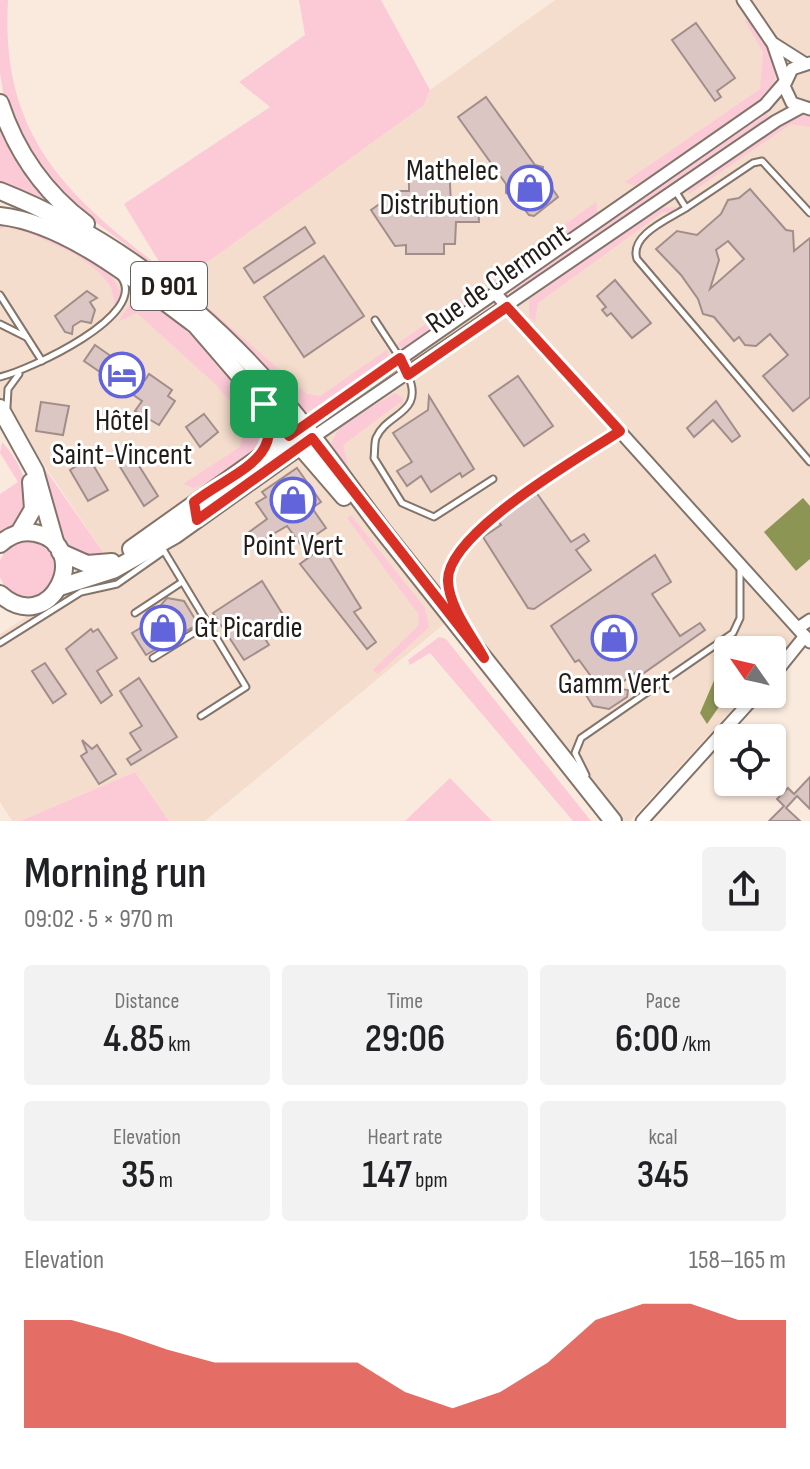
<!DOCTYPE html>
<meta charset="utf-8">
<style>
body{margin:0;font-family:"Sofia Sans Condensed",sans-serif;background:#f2f2f2;color:#202124;height:100vh;display:flex;flex-direction:column;font-size:30px;white-space:nowrap}
*{box-sizing:border-box;margin:0}
p{font-size:26px;color:#757577}
.icon{flex:none;width:44px;height:44px;fill:none;stroke:currentColor;stroke-width:2;stroke-linecap:round;stroke-linejoin:round}
.map{position:relative;height:821px;overflow:hidden}
.drawer{display:flex;flex-direction:column;background:#fff;flex:1}
.drawer>*{flex:none}
.needle{width:52px;rotate:304deg}
.buttons{position:absolute;left:714px;top:636px;display:grid;gap:16px}
.buttons a{display:grid;place-items:center;width:72px;height:72px;border-radius:8px;background:#fff;box-shadow:0 2px 6px #0004;font-size:40px}
.pin{position:absolute;display:grid;place-items:center;width:68px;height:68px;color:#fff;margin:-34px;border-radius:16px;box-shadow:0 4px 12px #0006}
.round{display:grid;place-items:center;flex:none;width:84px;height:84px;border-radius:8px;background:#f2f2f2}
.headline{display:flex;align-items:center;justify-content:space-between;height:136px;padding:0 24px}
h1{font-size:44px;font-weight:600;line-height:60px}
.metrics{display:grid;grid-template-columns:repeat(3,1fr);gap:12px;height:136px;padding:8px 24px}
.metrics div{display:grid;align-content:center;border-radius:8px;background:#f2f2f2;text-align:center}
.metrics b{font-size:40px;font-weight:600}
.metrics small{font-size:22px;font-weight:400}
.metrics p{font-size:22px}
.chart{height:224px;padding:16px 24px}
.chart p{display:flex;justify-content:space-between}
.chart svg{width:100%;height:144px;margin-top:8px;fill:#d93025;opacity:.7}
.map>svg:first-child{display:block}
.built{fill:#f4ddcc}
.green{fill:#fccad6}
.water{fill:#8d9555}
.building{fill:#dbc6c3;stroke:#a18e8a;stroke-width:2;fill-rule:evenodd}
.lines{fill:none;stroke-linecap:round;stroke-linejoin:round}
.lane-casing{stroke:#82746a;stroke-width:9}
.street-casing{stroke:#82746a;stroke-width:15}
.secondary-casing{stroke:#82746a;stroke-width:20}
.primary-casing{stroke:#82746a;stroke-width:20}
.lane{stroke:#fff;stroke-width:5}
.street{stroke:#fff;stroke-width:11}
.secondary{stroke:#fff;stroke-width:16}
.primary{stroke:#fff;stroke-width:16}
.route-casing{stroke:#fff;stroke-width:16}
.route{stroke:#d93025;stroke-width:10}
.labels{text-anchor:middle;dominant-baseline:central;stroke-width:6;stroke-linejoin:round;paint-order:stroke}
.shield{fill:#fff;stroke:#65615e;stroke-width:2}
.shield-label{font-size:28px;font-weight:bold;fill:#231d19}
.poi-label{font-size:30px;fill:#231d19;stroke:#fff}
.street-label{font-size:30px;fill:#231d19;stroke:#fff}
</style>
<div class="map">
<svg width="810" height="821" viewBox="0 0 810 821">
<rect width="100%" height="100%" fill="#faeade"/>
<polygon class="built" points="555,0 810,0 810,624 772,666 772,650 728,650 728,694 746,694 630,821 624,821 460,611 205,821 169,821 135,772 20,821 12,821 0,802 0,634 110,562 0,400 0,230 6,225 63,248 147,298 177,283 424,105 430,90"/>
<g class="green">
<path d="M0 0H8C0 136 67 196 164 270L124 204 270 107 239 82 305 35 299 0H381L430 90 424 105 188 276 202 302 307 394 320 396 388 349V361L321 406 305 412 293 406 197 303 186 278 177 283 55 192 30 161 4 97 0 73Z"/>
<polygon points="749,19 774,58 777,70 772,92 720,133 634,186 625,182 760,89 763,52 745,21"/>
<polygon points="764,110 770,118 518,295 511,287"/>
<polygon points="804,112 810,113 810,127 791,124 689,194 687,188 779,124"/>
<polygon points="0,114 54,201 50,206 0,185"/>
<polygon points="596,202 598,216 501,283 491,278"/>
<polygon points="679,207 669,213 663,212 538,303 535,322 529,316 529,300 658,208"/>
<path d="M0 221C42 234 107 248 121 295L115 308C114 301 113 290 109 284 85 252 42 240 7 225L0 230Z"/>
<polygon points="482,284 483,295 406,349 396,345"/>
<path d="M131 286 197 334 247 393 268 427C265 448 214 481 194 488L183 484 240 447 247 421 214 383 137 313 118 322 130 304Z"/>
<polygon points="395,393 403,398 402,406 399,403 343,445 349,469 371,501 339,463 331,444 340,426"/>
<path d="M2 442C25 467 40 504 8 531H0V494L18 482 0 453Z"/>
<path d="M38 459 110 562C51 559 51 506 38 459Z"/>
<polygon points="351,515 425,608 429,627 378,674 373,670 418,626 419,615 347,518"/>
<circle cx="27" cy="569" r="28"/>
<polygon points="439,637 446,639 591,821 573,821 430,653 410,665 408,660"/>
<polygon points="135,772 169,821 20,821"/>
<polygon points="450,778 492,821 405,821"/>
</g>
<g class="water">
<polygon points="803,498 810,506 810,559 796,571 764,532"/>
<polygon points="728,663 728,694 707,724 700,713 719,669"/>
</g>
<g class="building">
<polygon points="696,23 735,78 717,91 721,97 715,101 672,40"/>
<polygon points="486,97 535,165 543,167 542,174 558,197 534,216 529,215 514,196 506,193 506,184 458,117"/>
<polygon points="449,164 451,205 478,204 479,222 456,222 455,244 444,244 444,254 406,254 406,245 395,246 371,210 398,191 409,191 409,165"/>
<path d="M750 189 786 230 793 231 794 251 810 238V397L793 411 763 376 788 355 770 334 756 346 745 345 739 337 734 341 714 317 703 314 698 299 681 275 656 249 677 231 697 235 721 214 728 200 739 198ZM728 241 744 259 710 289 719 260 716 250Z"/>
<polygon points="305,227 315,243 254,283 244,268"/>
<polygon points="324,256 364,316 304,357 264,297"/>
<polygon points="615,280 651,323 632,338 611,313 607,316 602,310 606,307 597,296"/>
<polygon points="87,291 97,298 90,302 95,310 91,323 81,321 73,326 72,334 65,332 55,316"/>
<polygon points="95,345 145,380 149,374 172,390 168,396 175,401 159,425 135,411 142,401 84,361"/>
<polygon points="518,376 553,426 524,446 489,396"/>
<polygon points="429,396 474,469 462,477 460,473 431,492 421,476 407,486 397,471 412,462 393,433 428,410"/>
<polygon points="716,401 740,436 732,442 713,420 694,437 687,428"/>
<polygon points="41,402 69,406 63,435 36,431"/>
<polygon points="204,414 218,432 200,447 186,427"/>
<polygon points="129,450 158,496 144,506 114,457"/>
<polygon points="89,458 108,490 88,501 70,470"/>
<polygon points="297,468 321,502 312,508 326,528 301,545 287,526 256,544 248,533 267,519 256,503 266,497 262,492"/>
<polygon points="536,492 571,542 584,534 589,541 576,550 591,570 534,609 528,608 483,537 501,525 498,521"/>
<polygon points="323,547 361,608 354,612 376,642 367,649 300,564"/>
<polygon points="655,555 671,582 652,594 680,636 700,623 705,630 641,675 638,671 614,688 628,690 627,697 609,709 593,706 586,695 590,675 579,660 575,662 551,626"/>
<polygon points="262,581 285,618 262,634 269,645 244,660 213,613"/>
<polygon points="167,598 184,601 198,624 146,655 132,633 161,616 160,606"/>
<polygon points="91,629 93,632 98,629 117,658 97,671 112,695 101,703 66,649"/>
<polygon points="45,663 66,694 53,703 32,671"/>
<polygon points="139,678 177,737 131,765 127,759 141,750 130,733 142,726 120,691"/>
<polygon points="82,740 92,749 97,745 116,774 99,784 81,756 87,752"/>
<polygon points="810,777 810,809 797,796 786,808 800,821 769,821 784,806 777,799 788,788 794,794"/>
</g>
<g class="lines">
<g class="lane-casing">
<g id="lane">
<polyline points="676,192 686,208 753,163 762,161 810,213"/>
<path d="M686 208C669 219 629 235 637 259L810 462"/>
<polyline points="0,295 42,361"/>
<polyline points="375,320 400,358"/>
<polyline points="0,324 26,337"/>
<path d="M408 375C425 414 387 412 376 438 374 444 375 452 374 458L402 503 434 517 493 479"/>
<path d="M0 377C29 370 150 315 121 277"/>
<polyline points="7,407 8,389 19,374"/>
<polyline points="164,551 246,687 201,716"/>
<polyline points="135,613 182,582"/>
<path d="M465 622C457 608 447 593 448 577 452 530 581 457 619 431"/>
<polyline points="0,643 81,592 117,584 164,551"/>
<polyline points="153,658 208,624"/>
<polyline points="586,775 575,753 581,738 733,633 740,618 740,567"/>
</g>
</g>
<g class="street-casing">
<g id="street">
<polyline points="743,0 773,44 785,79"/>
<polyline points="774,44 804,63"/>
<polyline points="810,63 792,69 784,86 792,103 810,109"/>
<polyline points="495,293 810,642"/>
<polyline points="304,426 765,105 784,83"/>
<polyline points="312,438 776,121 800,108"/>
<polyline points="798,628 810,620"/>
<polyline points="772,677 805,636"/>
<polyline points="642,821 757,694"/>
</g>
</g>
<g class="secondary-casing">
<g id="secondary">
<polyline points="0,408 35,471 56,545"/>
<polyline points="19,533 33,509 31,482"/>
<path d="M0 544C10 535 21 530 35 533 95 545 51 640 0 594"/>
<polyline points="131,549 301,428"/>
<polyline points="60,552 87,564 112,562"/>
<polyline points="60,587 113,570 175,535 311,438"/>
</g>
</g>
<g class="primary-casing">
<g id="primary">
<path d="M0 103C16 152 45 193 86 224"/>
<path d="M0 191C113 236 206 309 284 401 319 442 350 488 383 531 460 627 536 724 613 821"/>
<path d="M0 216C67 223 140 284 193 323"/>
<polyline points="187,315 344,497"/>
</g>
</g>
<use href="#lane" class="lane"/>
<use href="#street" class="street"/>
<use href="#secondary" class="secondary"/>
<use href="#primary" class="primary"/>
</g>
<g class="lines">
<g class="route-casing">
<path id="route" d="M507 307 620 431C581 457 446 533 448 581 449 607 472 636 484 658L312 438 197 520 194 502C232 472 287 460 264 404L289 436 400 358 408 375Z"/>
</g>
<use href="#route" class="route"/>
</g>
<defs>
<g id="shop-ring" transform="scale(2.3)"><circle r="9.5" fill="#fff" stroke="#6264dc" stroke-width="1.5"/><path d="M-5-2.5h2.3a2.7 3.5 0 0 1 5.4 0H5L5.5 6h-11ZM-1.5-2.5h3a1.5 2.3 0 0 0-3 0Z" fill="#6264dc"/></g>
<g id="hotel-ring" transform="scale(2.3)"><circle r="9.5" fill="#fff" stroke="#6264dc" stroke-width="1.5"/><path d="M-6-4.5h1.5V1H6V5H4.5V3h-9V5H-6ZM-4 0a1.8 1.8 0 1 1 3.6 0ZM.5 0V-2.5h3Q6-2.5 6 0Z" fill="#6264dc"/></g>
</defs>
<g fill-rule="evenodd">
<use href="#shop-ring" x="530" y="188"/>
<use href="#hotel-ring" x="122" y="375"/>
<use href="#shop-ring" x="293" y="500"/>
<use href="#shop-ring" x="163" y="628"/>
<use href="#shop-ring" x="614" y="638"/>
</g>
<g class="labels">
<rect class="shield" x="131" y="262" width="76" height="48" rx="6"/>
<g class="shield-label">
<text x="169" y="286">D 901</text>
</g>
<g class="poi-label">
<text x="499" y="171" text-anchor="end">Mathelec<tspan x="499" dy="34">Distribution</tspan></text>
<text x="122" y="421">Hôtel<tspan x="122" dy="34">Saint-Vincent</tspan></text>
<text x="293" y="546">Point Vert</text>
<text x="194" y="628" text-anchor="start">Gt Picardie</text>
<text x="614" y="684">Gamm Vert</text>
</g>
<g class="street-label">
<text transform="translate(498 279) rotate(-35)">Rue de Clermont</text>
</g>
</g>
</svg>
<div class="buttons">
<a><svg class="needle" viewBox="-14 -14 28 28"><path d="M0-13l5 13h-10z" fill="#e53935"/><path d="M0 13l5-13h-10z" fill="#757577"/></svg></a>
<a><svg class="icon" aria-label="locate" viewBox="0 0 24 24"><circle cx="12" cy="12" r="6"/><path d="M12 2v4M12 18v4M2 12h4M18 12h4"/></svg></a>
</div>
<div class="pin" style="left:264px;top:404px;background:#1e9e55"><svg class="icon" aria-label="arrive" viewBox="0 0 24 24"><path d="M6 21V4h12l-3 4 3 4H6"/></svg></div>
</div>
<section class="drawer">
<div class="headline"><div><h1>Morning run</h1><p>09:02 · 5 × 970 m</p></div><a class="round"><svg class="icon" aria-label="share" viewBox="0 0 24 24"><path d="M12 15V3M7 8l5-5 5 5M5 13v7h14v-7"/></svg></a></div>
<div class="metrics">
<div><p>Distance</p><b>4.85<small> km</small></b></div>
<div><p>Time</p><b>29:06</b></div>
<div><p>Pace</p><b>6:00<small> /km</small></b></div>
</div>
<div class="metrics">
<div><p>Elevation</p><b>35<small> m</small></b></div>
<div><p>Heart rate</p><b>147<small> bpm</small></b></div>
<div><p>kcal</p><b>345</b></div>
</div>
<div class="chart"><p><span>Elevation</span>158–165 m</p>
<svg viewBox="0 0 160 44" preserveAspectRatio="none"><path d="M0 44V11L10 11L20 15L30 20L40 24L50 24L60 24L70 24L80 33L90 38L100 33L110 24L120 11L130 6L140 6L150 11L160 11V44z"/></svg>
</div>
</section>
